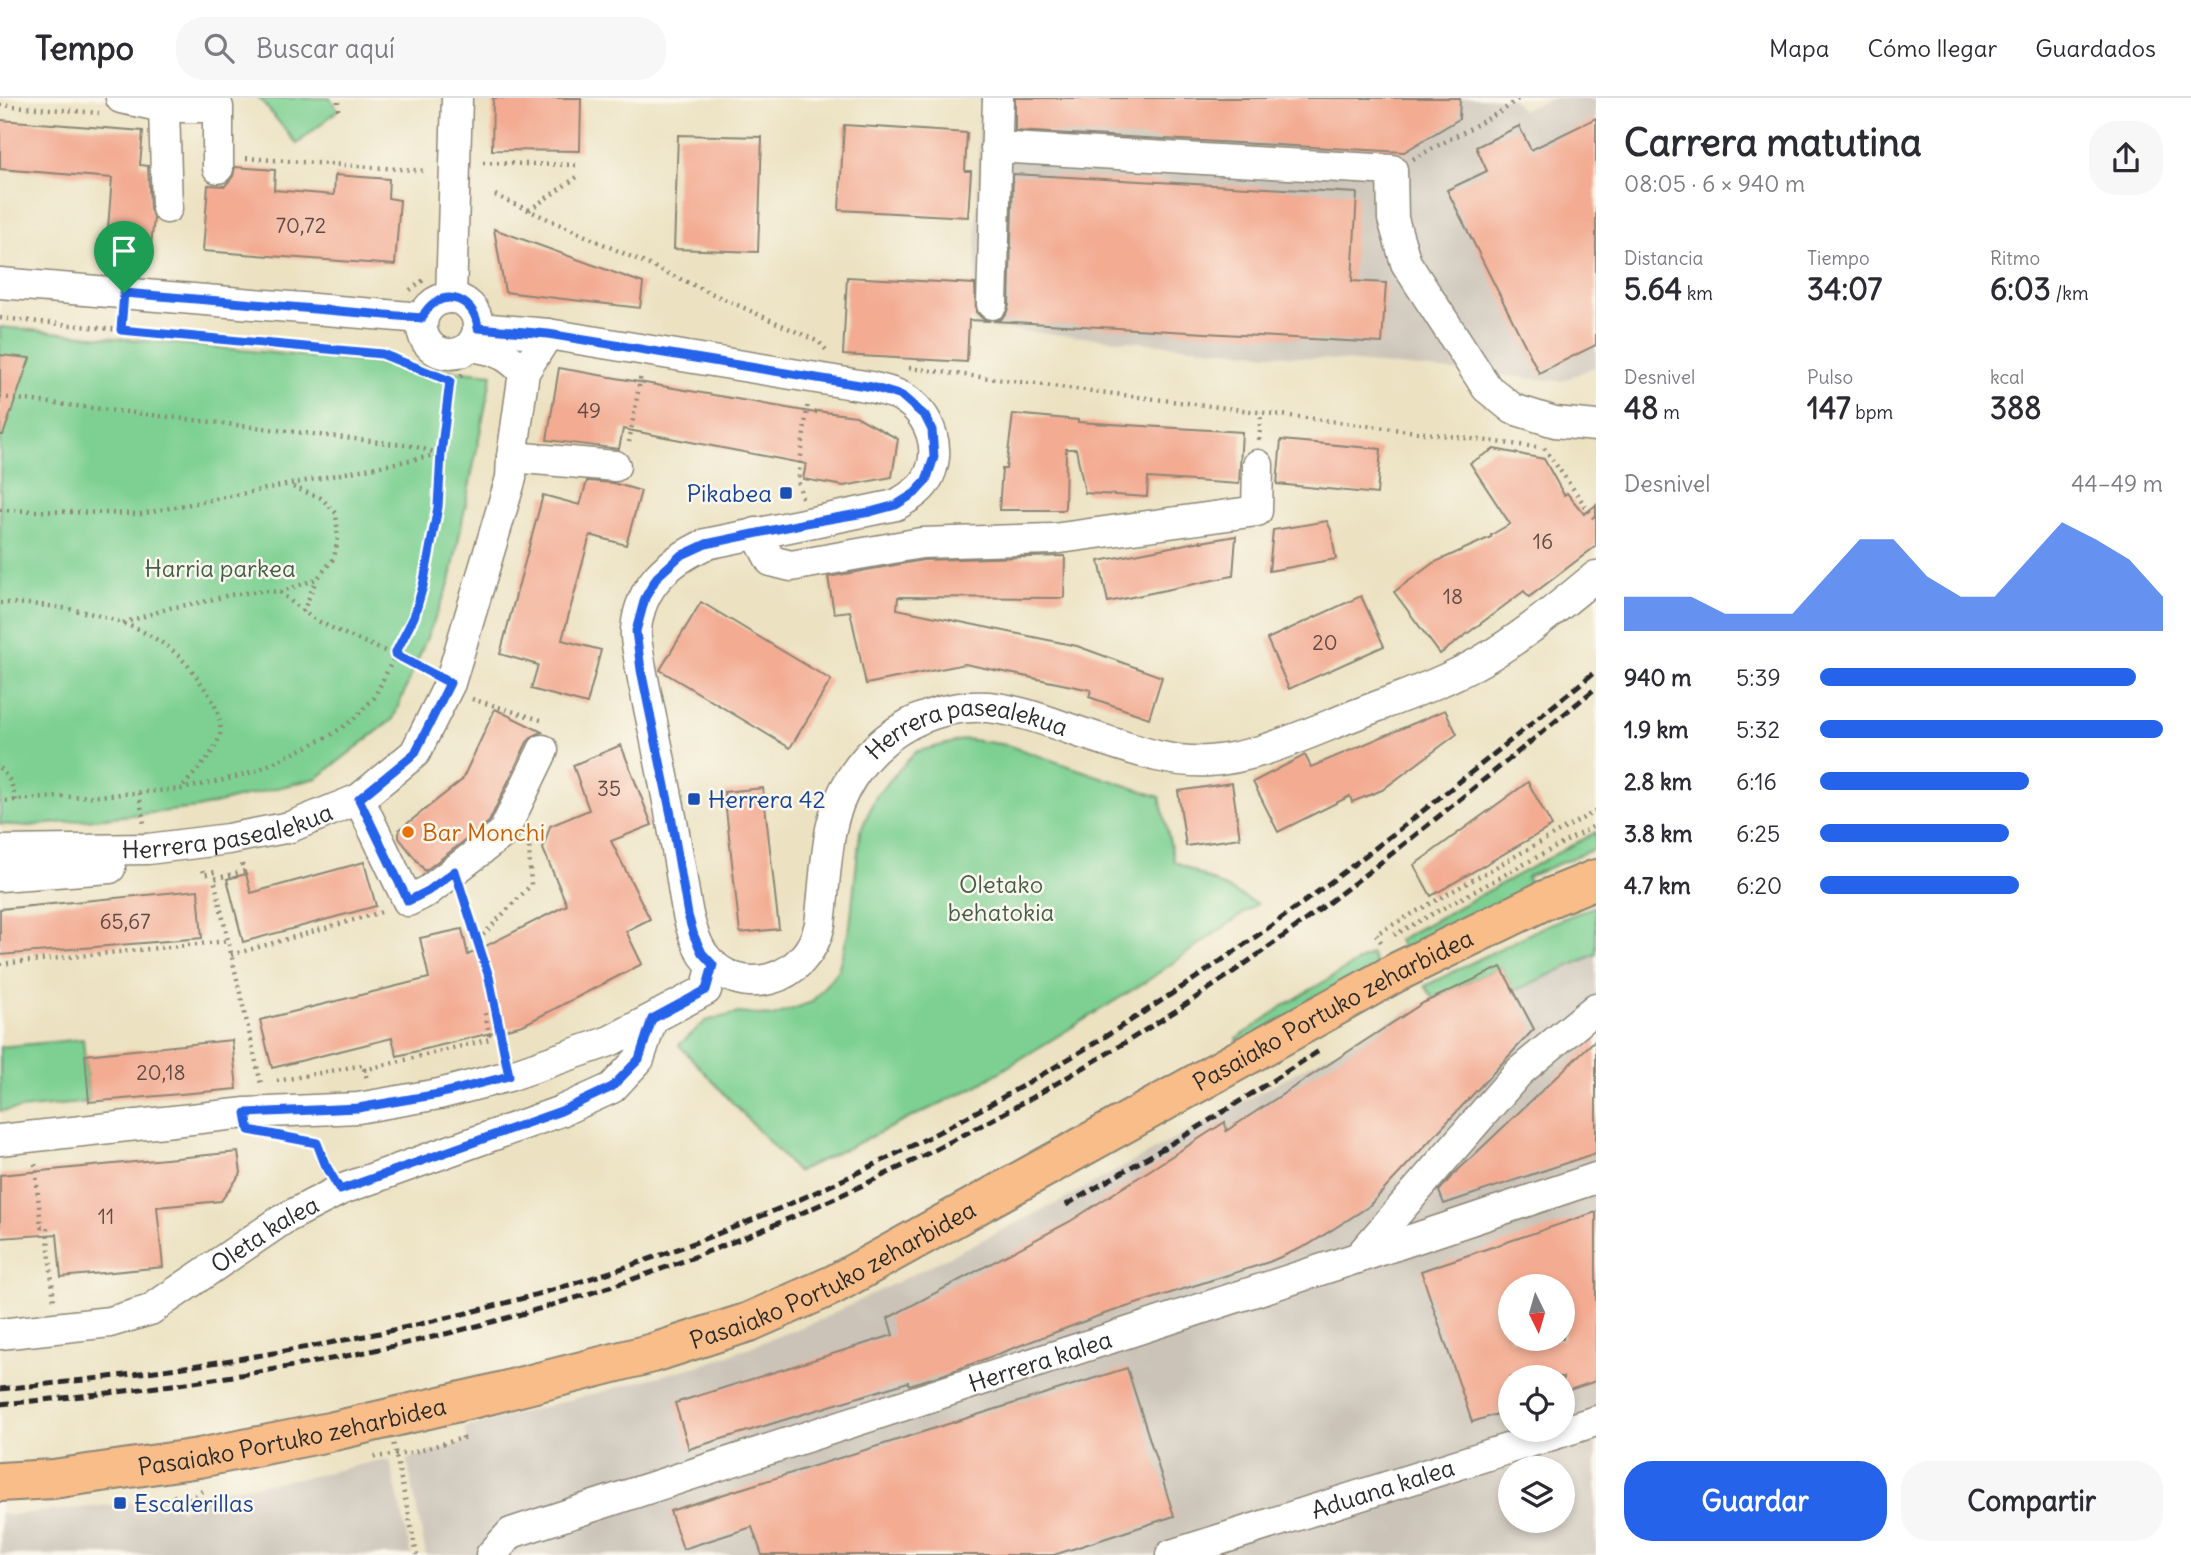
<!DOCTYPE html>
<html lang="es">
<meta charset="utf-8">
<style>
body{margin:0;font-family:Delius,sans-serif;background:#f7f7f7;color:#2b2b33;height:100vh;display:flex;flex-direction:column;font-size:26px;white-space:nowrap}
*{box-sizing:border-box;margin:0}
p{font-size:23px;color:#7c7c81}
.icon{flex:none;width:38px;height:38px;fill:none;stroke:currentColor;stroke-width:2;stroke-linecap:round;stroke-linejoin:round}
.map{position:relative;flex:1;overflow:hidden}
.sheet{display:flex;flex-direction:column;background:#fff;width:595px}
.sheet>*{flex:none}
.needle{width:46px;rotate:175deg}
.tools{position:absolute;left:1498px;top:1176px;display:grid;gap:14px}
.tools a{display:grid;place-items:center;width:77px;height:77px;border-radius:50%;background:#fff;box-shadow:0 4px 10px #0003;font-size:35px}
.pin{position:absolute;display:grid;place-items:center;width:60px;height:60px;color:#fff;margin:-72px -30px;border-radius:50% 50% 50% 0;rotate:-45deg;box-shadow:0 0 7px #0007}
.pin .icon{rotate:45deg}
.round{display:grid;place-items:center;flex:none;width:74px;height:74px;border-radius:28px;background:#f7f7f7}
.summary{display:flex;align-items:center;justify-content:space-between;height:119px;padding:0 28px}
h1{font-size:38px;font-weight:700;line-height:52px}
.figures{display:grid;grid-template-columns:repeat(3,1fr);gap:10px;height:119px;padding:7px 28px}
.figures div{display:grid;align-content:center}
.figures b{font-size:30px;font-weight:700}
.figures small{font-size:19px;font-weight:400}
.figures p{font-size:19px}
.chart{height:196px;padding:14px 28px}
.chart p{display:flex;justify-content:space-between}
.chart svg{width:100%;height:126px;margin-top:7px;fill:#2563eb;opacity:.7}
.button{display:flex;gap:14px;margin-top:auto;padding:14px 28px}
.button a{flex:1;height:80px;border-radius:28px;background:#2563eb;color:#fff;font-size:28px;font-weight:700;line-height:80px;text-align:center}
.button a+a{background:#f7f7f7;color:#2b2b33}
ul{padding:0 28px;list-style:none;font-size:23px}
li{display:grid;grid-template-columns:112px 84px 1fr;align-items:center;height:52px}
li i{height:18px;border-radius:9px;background:#2563eb}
header{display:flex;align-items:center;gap:42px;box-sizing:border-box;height:98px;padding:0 35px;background:#fff;border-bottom:2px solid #e1e1e2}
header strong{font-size:33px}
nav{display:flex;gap:38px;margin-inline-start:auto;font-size:24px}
.search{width:490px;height:63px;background:#f7f7f7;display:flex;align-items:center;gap:18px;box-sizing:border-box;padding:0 24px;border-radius:28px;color:#7c7c81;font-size:26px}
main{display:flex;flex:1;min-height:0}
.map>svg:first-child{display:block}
.industrial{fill:#cbc3b8;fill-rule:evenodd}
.green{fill:#7dd092;stroke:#547e5e;stroke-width:2}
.building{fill:#f3ab92;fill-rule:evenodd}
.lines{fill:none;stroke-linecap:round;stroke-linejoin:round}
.minor-casing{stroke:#8c8676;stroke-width:33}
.major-casing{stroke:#8c8676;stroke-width:42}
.path{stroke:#8c8676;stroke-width:4.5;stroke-dasharray:2 5;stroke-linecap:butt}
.minor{stroke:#fff;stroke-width:30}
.major{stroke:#f8bd88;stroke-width:38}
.rail{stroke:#2b2b2b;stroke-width:5;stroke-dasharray:10 5;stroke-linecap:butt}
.path-bridge{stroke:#8c8676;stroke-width:4.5;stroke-dasharray:2 5;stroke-linecap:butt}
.route-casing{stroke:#fff;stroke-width:14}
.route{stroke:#2563eb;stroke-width:9}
.transit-dot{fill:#1a4fb4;stroke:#fbf7ec;stroke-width:2.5}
.food-dot{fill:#e8710a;stroke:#fbf7ec;stroke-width:2.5}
.labels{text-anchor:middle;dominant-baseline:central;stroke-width:5;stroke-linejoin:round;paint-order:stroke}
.number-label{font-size:21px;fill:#5d4b45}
.transit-label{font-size:24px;fill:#164399;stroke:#fbf7ec;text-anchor:start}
.park-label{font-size:24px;fill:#445d4a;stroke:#fbf7ec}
.street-label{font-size:24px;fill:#2b2b2b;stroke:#fbf7ec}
.food-label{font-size:24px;fill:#c56008;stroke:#fbf7ec;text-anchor:start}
</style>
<header>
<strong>Tempo</strong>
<div class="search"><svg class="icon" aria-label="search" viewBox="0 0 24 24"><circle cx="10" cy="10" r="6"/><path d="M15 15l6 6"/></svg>Buscar aquí</div>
<nav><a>Mapa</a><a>Cómo llegar</a><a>Guardados</a></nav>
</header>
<main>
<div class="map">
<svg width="1596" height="1457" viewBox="0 0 1596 1457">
<rect width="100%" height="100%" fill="#fbf7ec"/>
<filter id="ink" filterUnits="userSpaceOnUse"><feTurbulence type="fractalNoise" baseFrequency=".0143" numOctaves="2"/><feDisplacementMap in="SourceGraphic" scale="14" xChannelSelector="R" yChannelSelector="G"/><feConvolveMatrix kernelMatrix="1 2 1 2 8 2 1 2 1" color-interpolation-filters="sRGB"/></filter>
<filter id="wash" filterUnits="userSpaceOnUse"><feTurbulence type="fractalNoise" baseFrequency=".00686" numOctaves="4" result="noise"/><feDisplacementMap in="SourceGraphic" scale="28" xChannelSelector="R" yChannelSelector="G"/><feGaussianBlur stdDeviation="1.57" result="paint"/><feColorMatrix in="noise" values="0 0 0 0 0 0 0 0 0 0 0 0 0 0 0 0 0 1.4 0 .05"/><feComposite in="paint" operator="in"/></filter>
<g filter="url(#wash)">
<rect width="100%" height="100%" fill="#ece2c2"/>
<g class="industrial">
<polygon points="980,0 1512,0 1521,12 1555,0 1596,0 1596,268 1562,283 974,229"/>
<path d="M1596 856V1457H426L407 1361 467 1344 465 1330 705 1266 820 1222 1061 1103 1423 905 1501 869 1514 892ZM1510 1188H1563V1241H1510ZM1510 1279H1563V1332H1510ZM1510 1370H1563V1423H1510Z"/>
<polygon points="377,1363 390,1363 411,1457 0,1457 0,1415 10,1417 169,1401 182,1413 211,1393 308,1379"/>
</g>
<g class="green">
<polygon points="259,0 330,0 338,12 297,46"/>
<polygon points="0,229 492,276 450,484 393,621 317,680 198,710 28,728 0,726"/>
<polygon points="966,641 1007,647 1160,699 1174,763 1257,806 1147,883 975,989 797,1074 679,947 706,923 738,915 773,918 812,904 838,872 850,828 860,734 876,698 915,654"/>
<polygon points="1596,734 1596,750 1527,779 1530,785 1525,797 1405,855 1398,842"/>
<polygon points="1596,808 1596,856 1514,893 1501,869 1433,900 1425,888 1547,827"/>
<polygon points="1371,856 1377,869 1240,945 1237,941 1283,908"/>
<polygon points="83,941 89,1004 0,1013 0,949"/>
</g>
<g id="blocks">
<g class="building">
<polygon points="493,0 581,0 580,53 492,52"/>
<polygon points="1015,0 1460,0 1459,21 1404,54 1015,33"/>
<polygon points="1596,20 1596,247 1539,275 1447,92 1487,73 1476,49 1519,28 1531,52"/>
<polygon points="0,22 143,33 140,67 148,68 150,111 154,121 151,147 107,143 112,80 0,71"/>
<polygon points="844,27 967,35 965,73 971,73 968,119 839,112"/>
<polygon points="678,37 762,39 758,154 674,151"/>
<polygon points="235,69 275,72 274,92 334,97 335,77 389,81 388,100 400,102 395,167 203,153 208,87 225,88 233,78"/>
<polygon points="1013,76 1357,95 1352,183 1386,185 1382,245 993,223 1001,221 1006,216 1009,207"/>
<polygon points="494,131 643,185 640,210 505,194"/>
<polygon points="847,179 975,186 976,214 982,220 990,223 969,222 967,264 843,257"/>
<polygon points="0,257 30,260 3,337 0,337"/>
<polygon points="559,270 816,315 816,313 856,318 898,341 892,379 844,388 803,381 806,366 623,331 619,351 547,342"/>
<polygon points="1013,316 1078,322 1078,324 1242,334 1239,386 1148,380 1147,399 1085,395 1076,351 1066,351 1065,412 999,412 1002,371 1006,371"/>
<polygon points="1281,342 1381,351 1377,396 1277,386"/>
<polygon points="1494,351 1544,361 1564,397 1567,395 1584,416 1596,407 1596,448 1529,499 1524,493 1440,556 1394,494 1433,465 1491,439 1491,437 1510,426 1470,365"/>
<polygon points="587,383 613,385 641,393 626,447 590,437 562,542 601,552 587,606 531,591 538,567 500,556 543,397 580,407"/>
<polygon points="1327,423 1331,432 1336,461 1269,473 1273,432"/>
<polygon points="1236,438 1233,478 1108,504 1099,463 1201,443 1201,444"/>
<polygon points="1065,458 1064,500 898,499 897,511 1077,548 1162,579 1149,620 1089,599 1091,592 965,566 866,586 850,513 834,515 828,479 923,462"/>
<polygon points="1361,498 1384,548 1289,591 1267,541"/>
<polygon points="701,504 831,582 790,650 660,572"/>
<polygon points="495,611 542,634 533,638 527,644 489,724 425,773 399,740 399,732 462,682"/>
<polygon points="1445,612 1457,636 1382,692 1352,704 1350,698 1278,734 1253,684 1305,657 1311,669"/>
<polygon points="621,647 652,727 611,743 650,821 626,833 642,866 523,927 397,958 392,940 272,970 260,922 429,880 420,840 462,831 468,857 567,807 543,751 550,728 589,712 573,667"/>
<polygon points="1528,684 1552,728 1431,798 1414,767"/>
<polygon points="1232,685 1240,740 1186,748 1178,693"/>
<polygon points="763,690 779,831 740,835 724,694"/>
<polygon points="364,764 376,808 243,844 227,781 246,776 251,795"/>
<polygon points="198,792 202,840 0,857 0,811"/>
<polygon points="1501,869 1534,931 1368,1109 1308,1147 1269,1164 1101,1217 945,1276 909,1287 908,1284 689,1351 675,1305 893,1237 888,1220 1069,1124 1225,1024 1226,1033 1423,905"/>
<polygon points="1596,941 1596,1055 1444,1106 1439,1093 1452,1078"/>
<polygon points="232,942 237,991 89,1004 85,957"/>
<polygon points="238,1054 241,1075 221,1103 157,1109 163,1169 61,1179 57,1136 0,1140 0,1077"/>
<path d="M1596 1114V1283L1563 1294V1279H1510V1312L1472 1324 1421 1173ZM1510 1188H1563V1241H1510Z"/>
<polygon points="1127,1270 1174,1418 1054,1457 762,1457 752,1429 683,1451 670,1413"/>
</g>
</g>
</g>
<g filter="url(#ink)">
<use href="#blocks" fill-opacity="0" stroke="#8c8676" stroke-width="2"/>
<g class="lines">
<g class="minor-casing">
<g id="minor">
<polyline points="121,0 164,9 218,9 218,70"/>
<polyline points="164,9 167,110"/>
<polyline points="996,49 1392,72 1393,121 1406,165 1487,290 1513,311 1555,324 1596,328"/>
<polyline points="0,185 422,220"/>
<circle cx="450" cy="228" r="28"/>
<polyline points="451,200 457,0"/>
<polyline points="992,206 998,0"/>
<path id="s1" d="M478 230 548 236 871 289C881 292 894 294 902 299 931 316 944 354 926 383 919 394 906 401 896 407L706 446C668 464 640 487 636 532 635 541 638 551 639 559 644 589 651 618 657 648 664 684 672 721 678 758 682 779 684 800 689 821 692 833 696 845 703 856 739 905 808 883 820 826 824 795 825 763 831 731 846 658 912 604 988 609 1021 612 1054 626 1085 636 1124 648 1167 666 1209 663 1253 660 1294 641 1335 625 1383 605 1436 589 1481 563 1523 539 1559 508 1596 478"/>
<path d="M471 248C496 252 507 256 524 274"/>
<polyline points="512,359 615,368"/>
<polyline points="756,435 771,463 791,468 921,445 1053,441 1257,413 1258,367"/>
<polyline points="359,701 408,803 428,793 503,735 543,652"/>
<path id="s2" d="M0 753 148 751 228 741 290 729 359 701 415 655 450 585 511 380 512 359 524 274 548 236"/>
<polyline points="0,778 110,770"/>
<polyline points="0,1042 246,1015 358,1010 439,996 509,978 610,943 706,892 713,867"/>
<polyline points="1358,1160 1519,974 1596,910"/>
<path id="s3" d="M0 1236 110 1224 150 1212 282 1122 340 1092 561 1013 612 990 639 961 652 921"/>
<path id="s4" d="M491 1457 511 1435 1357 1160 1596 1080"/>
<path id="s5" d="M1171 1457 1596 1323"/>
</g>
</g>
<g class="major-casing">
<g id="major">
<path id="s6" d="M0 1384 53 1381 199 1360 334 1333 488 1297 653 1255 749 1224 833 1187 1397 874 1547 801 1596 781"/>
</g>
</g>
<g class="path">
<polyline points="0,7 99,15"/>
<polyline points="338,12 338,0"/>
<polyline points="246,60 427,73"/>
<polyline points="1413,61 1502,13 1519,0"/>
<polyline points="483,65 580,67"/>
<polyline points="495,97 819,244 828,254"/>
<polyline points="529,112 580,77"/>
<polyline points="410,192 425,181"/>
<polyline points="0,220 121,232"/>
<polyline points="122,222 121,232 381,256 450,283"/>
<polyline points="909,270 1536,349"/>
<polyline points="0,299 413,348 441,356 438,409 414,519 374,600 354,621 331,637 256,673 224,682 181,691 98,698 59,699 0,703"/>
<polyline points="1259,342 1261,314"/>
<polyline points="629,344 641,277"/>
<polyline points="1544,350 1596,423"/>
<polyline points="802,400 798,381 808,304"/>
<polyline points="0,412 140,416 441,356 450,283 466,276"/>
<path d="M280 494C293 505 305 516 320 524 355 542 392 554 427 573"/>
<path d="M0 505C57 505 138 518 181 560 191 570 199 582 207 594 215 605 224 626 219 640 212 659 193 676 181 691"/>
<polyline points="303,514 316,482"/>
<polyline points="123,525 170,510 203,504 229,497 261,493 280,494 317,481 334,460 338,440 336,415 321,400 290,388"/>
<polyline points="472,601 544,623"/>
<polyline points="0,670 11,684 16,703"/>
<polyline points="139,695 144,726"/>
<polyline points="242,766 244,773 214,781 261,986"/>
<polyline points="203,772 204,777 218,773"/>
<polyline points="464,800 489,879 504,951"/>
<polyline points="1394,837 1596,727"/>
<polyline points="478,842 531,787 529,752 530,745"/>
<polyline points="1381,844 1376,836 1596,713"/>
<polyline points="231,857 385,813"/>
<polyline points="0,866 228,843"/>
<polyline points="364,972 490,941 485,915 496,911"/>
<polyline points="277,983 363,967 367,981"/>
<polyline points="300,1042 317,1045 327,1070"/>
<polyline points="35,1066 41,1129 47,1129 54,1205"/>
<polyline points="374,1359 410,1355 463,1340 462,1335"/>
<polyline points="173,1397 182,1406 202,1393"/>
</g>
<use href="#minor" class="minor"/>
<use href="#major" class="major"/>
<g class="rail">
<polyline points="1066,1107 1191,1034 1319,953"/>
<path d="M0 1291C232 1268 463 1230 683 1149 896 1070 1102 950 1286 817 1392 740 1494 656 1596 573"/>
<path d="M0 1306C170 1291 339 1266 503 1221 743 1156 968 1046 1177 912 1324 816 1460 701 1596 590"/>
</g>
<polyline class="path-bridge" points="392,1339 417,1457"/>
</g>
</g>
<g class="lines" filter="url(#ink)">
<g class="route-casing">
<path id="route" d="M124 195 422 220C437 188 475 197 478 230L548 236 872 289 902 298 925 318 932 332 934 359 926 383 915 395 896 407 870 414 806 425 706 446 680 458 657 479 645 500 636 533 641 572 671 717 688 817 694 838 702 855 713 867 706 892 652 921 639 961 612 989 561 1013 340 1092 325 1066 317 1045 249 1032 246 1015 358 1010 439 996 509 978 489 879 455 773 428 793 408 803 359 701 415 655 450 585 395 556 414 519 423 488 438 409 441 356 450 283 382 256 121 232Z"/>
</g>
<use href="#route" class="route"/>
</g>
<g class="transit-dot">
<rect x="779" y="388" width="14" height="14" rx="3.5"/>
<rect x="687" y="694" width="14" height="14" rx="3.5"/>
<rect x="113" y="1398" width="14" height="14" rx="3.5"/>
</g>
<circle class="food-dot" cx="408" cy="734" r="7"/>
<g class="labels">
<g class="number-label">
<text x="301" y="127">70,72</text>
<text x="589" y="312">49</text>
<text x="1543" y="443">16</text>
<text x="1453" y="498">18</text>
<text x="1325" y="544">20</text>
<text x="609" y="690">35</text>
<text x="125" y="823">65,67</text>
<text x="161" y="974">20,18</text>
<text x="106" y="1118">11</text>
</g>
<g class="transit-label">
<text x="772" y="395" text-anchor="end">Pikabea</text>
<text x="708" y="701">Herrera 42</text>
<text x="134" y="1405">Escalerillas</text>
</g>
<g class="park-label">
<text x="220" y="470">Harria parkea</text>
<text x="1001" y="786">Oletako<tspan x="1001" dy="28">behatokia</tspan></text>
</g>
<g class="street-label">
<text stroke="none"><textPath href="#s1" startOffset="1650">Herrera pasealekua</textPath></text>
<text stroke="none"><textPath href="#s2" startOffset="229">Herrera pasealekua</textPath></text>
<text stroke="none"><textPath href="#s6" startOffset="1430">Pasaiako Portuko zeharbidea</textPath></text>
<text stroke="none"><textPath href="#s3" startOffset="290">Oleta kalea</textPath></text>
<text stroke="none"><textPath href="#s6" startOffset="863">Pasaiako Portuko zeharbidea</textPath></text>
<text stroke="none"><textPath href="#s4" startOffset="586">Herrera kalea</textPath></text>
<text stroke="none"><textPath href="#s6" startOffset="296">Pasaiako Portuko zeharbidea</textPath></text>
<text stroke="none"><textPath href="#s5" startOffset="222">Aduana kalea</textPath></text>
</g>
<g class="food-label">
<text x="422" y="734">Bar Monchi</text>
</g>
</g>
</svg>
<div class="tools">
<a><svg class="needle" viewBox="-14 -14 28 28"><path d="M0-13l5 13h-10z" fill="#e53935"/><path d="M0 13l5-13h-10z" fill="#7c7c81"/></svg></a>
<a><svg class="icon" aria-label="locate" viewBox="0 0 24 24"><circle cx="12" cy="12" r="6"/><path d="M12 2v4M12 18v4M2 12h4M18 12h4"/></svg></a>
<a><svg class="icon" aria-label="layers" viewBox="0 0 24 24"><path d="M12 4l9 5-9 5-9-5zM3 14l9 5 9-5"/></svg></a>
</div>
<div class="pin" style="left:124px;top:195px;background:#1e9e55"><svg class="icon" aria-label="arrive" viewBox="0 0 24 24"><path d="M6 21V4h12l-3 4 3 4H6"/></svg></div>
</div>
<section class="sheet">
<div class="summary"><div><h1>Carrera matutina</h1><p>08:05 · 6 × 940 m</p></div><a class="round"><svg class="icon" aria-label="share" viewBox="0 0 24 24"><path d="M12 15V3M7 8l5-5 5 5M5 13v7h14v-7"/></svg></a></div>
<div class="figures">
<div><p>Distancia</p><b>5.64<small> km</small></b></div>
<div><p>Tiempo</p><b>34:07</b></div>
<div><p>Ritmo</p><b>6:03<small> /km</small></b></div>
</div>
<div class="figures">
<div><p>Desnivel</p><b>48<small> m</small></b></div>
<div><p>Pulso</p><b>147<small> bpm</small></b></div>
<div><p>kcal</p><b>388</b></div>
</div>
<div class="chart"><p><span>Desnivel</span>44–49 m</p>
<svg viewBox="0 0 160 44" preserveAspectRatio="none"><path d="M0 44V32L10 32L20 32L30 38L40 38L50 38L60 25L70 12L80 12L90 25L100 32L110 32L120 19L130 6L140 12L150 19L160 32V44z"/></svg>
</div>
<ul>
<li><b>940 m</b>5:39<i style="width:92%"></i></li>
<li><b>1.9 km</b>5:32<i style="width:100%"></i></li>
<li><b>2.8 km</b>6:16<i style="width:61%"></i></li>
<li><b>3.8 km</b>6:25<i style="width:55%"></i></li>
<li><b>4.7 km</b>6:20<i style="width:58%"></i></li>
</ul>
<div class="button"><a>Guardar</a><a>Compartir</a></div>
</section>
</main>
